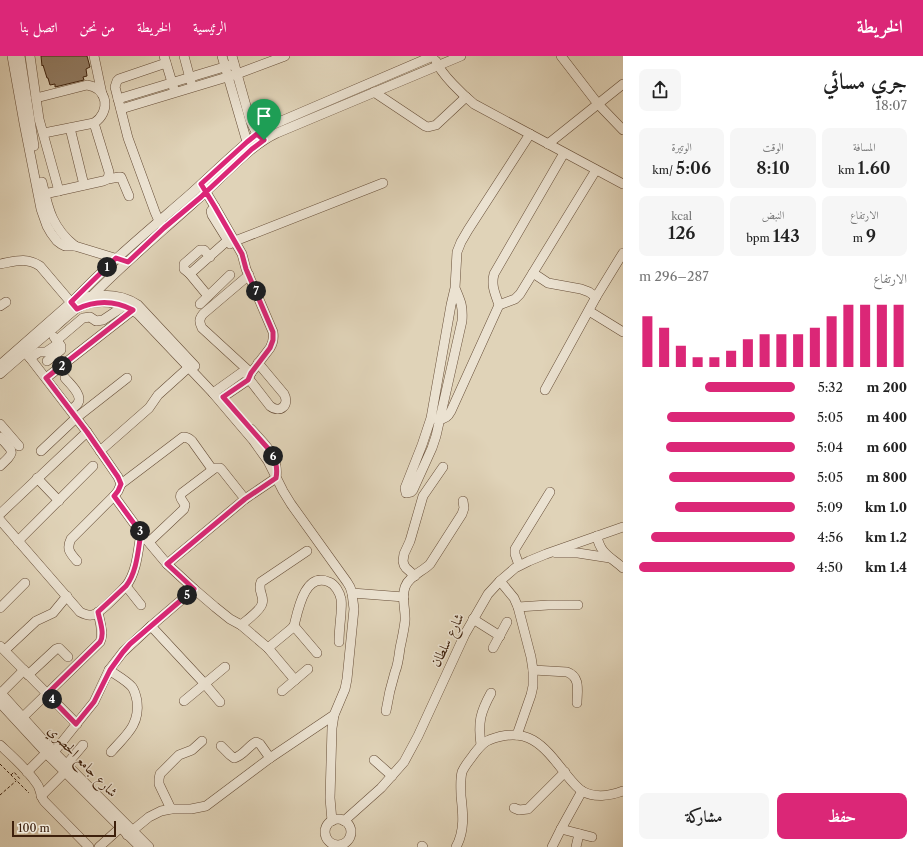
<!DOCTYPE html>
<html lang="ar">
<meta charset="utf-8">
<style>
body{margin:0;font-family:"Libre Caslon Text",Amiri,serif;background:#f6f6f6;color:#222;direction:rtl;height:100vh;display:flex;flex-direction:column;font-size:15px;white-space:nowrap}
*{box-sizing:border-box;margin:0}
p{font-size:13px;color:#767676}
.icon{flex:none;width:22px;height:22px;fill:none;stroke:currentColor;stroke-width:2;stroke-linecap:round;stroke-linejoin:round}
.map{position:relative;flex:1;overflow:hidden;direction:ltr}
.details{display:flex;flex-direction:column;background:#fff;width:300px}
.details>*{flex:none}
.scale{position:absolute;left:12px;bottom:10px;width:104px;box-sizing:border-box;padding-left:4px;border:2px solid #3d200c;border-top:0;font-size:11px;line-height:14px;white-space:nowrap;color:#3d200c;-webkit-text-stroke:3px #ebe2d1;paint-order:stroke}
.pin{position:absolute;display:grid;place-items:center;width:34px;height:34px;color:#fff;margin:-41px -17px;border-radius:50% 50% 50% 0;rotate:-45deg;box-shadow:0 0 4px #0007}
.pin .icon{rotate:45deg}
.km{position:absolute;width:20px;height:20px;margin:-10px;border-radius:50%;background:#222;color:#fff;font-size:11px;line-height:20px;text-align:center}
.round{display:grid;place-items:center;flex:none;width:42px;height:42px;border-radius:8px;background:#f6f6f6}
.overview{display:flex;align-items:center;justify-content:space-between;height:68px;padding:0 16px}
h1{font-size:22px;font-weight:600;line-height:30px}
.stats{display:grid;grid-template-columns:repeat(3,1fr);gap:6px;height:68px;padding:4px 16px}
.stats div{display:grid;align-content:center;border-radius:8px;background:#f6f6f6;text-align:center}
.stats b{font-size:17px;font-weight:600}
.stats small{font-size:11px;font-weight:400}
.stats p{font-size:11px}
.chart{height:112px;padding:8px 16px}
.chart p{display:flex;justify-content:space-between}
.chart svg{width:100%;height:72px;margin-top:4px;stroke:#db2777;stroke-width:6}
.action{display:flex;gap:8px;margin-top:auto;padding:8px 16px}
.action a{flex:1;height:46px;border-radius:8px;background:#db2777;color:#fff;font-size:16px;font-weight:600;line-height:46px;text-align:center}
.action a+a{background:#f6f6f6;color:#222}
ul{padding:0 16px;list-style:none;font-size:13px}
li{display:grid;grid-template-columns:64px 48px 1fr;align-items:center;height:30px}
li i{height:10px;border-radius:5px;background:#db2777}
header{display:flex;align-items:center;gap:24px;box-sizing:border-box;height:56px;padding:0 20px;background:#db2777;color:#fff}
header strong{font-size:19px}
nav{display:flex;gap:22px;margin-inline-start:auto;font-size:14px}
main{display:flex;flex:1;min-height:0}
.map>svg:first-child{display:block}
.building{fill:#927d65;stroke:#3d200c}
.lines{fill:none;stroke-linecap:round;stroke-linejoin:round}
.minor-casing{stroke:#664d37;stroke-width:10}
.path{stroke:#3d200c;stroke-width:1;stroke-dasharray:3 2;stroke-linecap:butt}
.minor{stroke:#ebe2d1;stroke-width:9}
.route-casing{stroke:#fff;stroke-width:8}
.route{stroke:#db2777;stroke-width:5}
.labels{text-anchor:middle;dominant-baseline:central;stroke-width:3;stroke-linejoin:round;paint-order:stroke}
.street-label{font-size:14px;fill:#3d200c;stroke:#ebe2d1}
</style>
<header>
<strong>الخريطة</strong>
<nav><a>الرئيسية</a><a>الخريطة</a><a>من نحن</a><a>اتصل بنا</a></nav>
</header>
<main>
<section class="details">
<div class="overview"><div><h1>جري مسائي</h1><p>18:07</p></div><a class="round"><svg class="icon" aria-label="share" viewBox="0 0 24 24"><path d="M12 15V3M7 8l5-5 5 5M5 13v7h14v-7"/></svg></a></div>
<div class="stats">
<div><p>المسافة</p><b>1.60<small> km</small></b></div>
<div><p>الوقت</p><b>8:10</b></div>
<div><p>الوتيرة</p><b>5:06<small> /km</small></b></div>
</div>
<div class="stats">
<div><p>الارتفاع</p><b>9<small> m</small></b></div>
<div><p>النبض</p><b>143<small> bpm</small></b></div>
<div><p>kcal</p><b>126</b></div>
</div>
<div class="chart"><p><span>الارتفاع</span>287–296 m</p>
<svg viewBox="0 0 160 44" preserveAspectRatio="none"><path d="M5 44V13M15 44V20M25 44V31M35 44V38M45 44V38M55 44V34M65 44V27M75 44V24M85 44V24M95 44V24M105 44V20M115 44V13M125 44V6M135 44V6M145 44V6M155 44V6"/></svg>
</div>
<ul>
<li><b>200 m</b>5:32<i style="width:58%"></i></li>
<li><b>400 m</b>5:05<i style="width:82%"></i></li>
<li><b>600 m</b>5:04<i style="width:83%"></i></li>
<li><b>800 m</b>5:05<i style="width:81%"></i></li>
<li><b>1.0 km</b>5:09<i style="width:77%"></i></li>
<li><b>1.2 km</b>4:56<i style="width:92%"></i></li>
<li><b>1.4 km</b>4:50<i style="width:100%"></i></li>
</ul>
<div class="action"><a>حفظ</a><a>مشاركة</a></div>
</section>
<div class="map">
<svg width="623" height="791" viewBox="0 0 623 791">
<rect width="100%" height="100%" fill="#e0d3b8"/>
<filter id="stains"><feTurbulence type="fractalNoise" baseFrequency=".005" numOctaves="4"/><feColorMatrix values="0 0 0 0 .2 0 0 0 0 .09 0 0 0 0 .02 0 0 0 .5 -.17"/></filter>
<radialGradient id="worn" r=".72"><stop offset=".6" stop-color="#630" stop-opacity="0"/><stop offset="1" stop-color="#630" stop-opacity=".3"/></radialGradient>
<polygon class="building" points="41,0 87,0 90,11 86,13 87,20 83,21 84,24 55,31 55,28 50,29 48,22 47,22 43,9 42,10"/>
<g class="lines">
<g class="minor-casing">
<g id="minor">
<polyline points="12,0 24,67 41,153 47,170 51,177 57,185 61,188 65,190 75,190 121,204"/>
<polyline points="20,0 34,90"/>
<polyline points="30,0 39,63 59,135"/>
<polyline points="94,0 102,38"/>
<polyline points="164,0 174,33"/>
<polyline points="184,0 191,26"/>
<polyline points="222,0 247,86 250,90"/>
<polyline points="232,0 250,64 257,78 261,82"/>
<polyline points="561,0 598,48 623,74"/>
<path d="M436 5C441 18 463 39 474 48L623 128"/>
<polyline points="374,36 425,70 428,71 436,69 466,41"/>
<path d="M36 42 87 29C108 32 111 56 94 67L44 77"/>
<polyline points="118,43 234,8"/>
<polyline points="121,53 237,18 285,0"/>
<polyline points="70,72 84,129"/>
<polyline points="548,88 623,28"/>
<polyline points="108,123 119,121 121,121 129,140"/>
<path d="M42 126C48 152 52 172 75 190"/>
<path d="M203 131 215 151 242 198 246 213 273 276C274 282 273 287 270 292L251 317 248 324 223 341"/>
<path d="M40 139 103 125C108 124 109 121 109 116L94 67"/>
<polyline points="215,151 211,155 212,159 230,188"/>
<polyline points="163,170 159,165 155,156 128,82 115,31 117,25 119,23 166,7"/>
<polyline points="235,185 383,127"/>
<polyline points="210,201 204,194 200,194 184,208 184,213 189,217 192,216 228,184"/>
<path d="M0 208C16 205 26 201 40 210L74 250"/>
<polyline points="189,217 208,240"/>
<polyline points="533,217 548,227 581,233 589,236 596,241"/>
<path d="M249 219 203 258C199 263 199 266 202 272L251 317"/>
<path d="M455 232C461 246 463 250 462 265L436 380 432 392 413 434 411 436 406 437 405 432 422 389 431 362 451 249 455 232 457 196 461 186 468 174 530 78"/>
<path d="M92 240C126 205 164 174 200 141 224 120 249 90 277 77L461 0"/>
<path d="M75 243C110 206 149 174 187 141 213 118 237 93 265 72L433 0"/>
<polyline points="200,248 230,219"/>
<polyline points="499,249 515,243 520,238 596,114"/>
<polyline points="0,250 6,246"/>
<polyline points="589,255 623,276"/>
<polyline points="57,284 83,262 90,261 96,265 103,264 124,250"/>
<path d="M25 296 30 302 87 376 118 421 121 428 118 435 114 440 71 483C66 493 70 497 77 505"/>
<polyline points="30,302 39,296 46,296 59,287"/>
<polyline points="47,305 61,294 61,290 54,281"/>
<path d="M0 309 74 244C95 238 119 236 138 249L195 310"/>
<path d="M0 318C18 302 37 286 56 270 63 264 70 257 77 252 96 242 122 245 138 258L213 337 253 384 268 405 283 435 291 448 347 526 350 531 352 537 354 553 347 623 345 633 334 659 332 672 330 742 332 765"/>
<polyline points="46,322 133,254"/>
<path d="M65 322C69 327 83 339 78 347 77 349 73 352 71 354"/>
<path d="M249 323 270 350C280 358 290 349 284 338L258 307"/>
<polyline points="545,334 596,241 623,197"/>
<polyline points="213,337 241,317 251,317"/>
<path d="M437 363C444 364 448 361 451 355L499 249C495 237 491 230 494 218L564 97"/>
<polyline points="0,368 19,390"/>
<path d="M0 381C14 397 16 395 0 410"/>
<polyline points="41,395 76,362 127,322"/>
<polyline points="100,395 149,352 158,339 189,311"/>
<polyline points="37,422 59,445"/>
<path d="M121 428 183 381C187 381 189 382 192 385L212 413"/>
<polyline points="114,440 141,477 167,508 194,533 215,551 230,563 241,569 268,592 295,624"/>
<polyline points="0,458 87,376"/>
<path d="M0 464 80 556C84 558 88 560 92 559 100 558 119 537 126 530 137 516 138 494 141 477"/>
<path d="M597 480C600 498 611 501 623 512"/>
<polyline points="18,485 93,410"/>
<path d="M149 486 184 453 185 449C183 445 178 441 182 437L215 412H220L222 414 245 443"/>
<polyline points="556,497 578,497 610,502"/>
<path d="M167 508 245 443 276 422C279 399 265 389 251 373"/>
<polyline points="519,509 515,498 515,493 550,436"/>
<polyline points="415,520 406,512 404,509 403,505 404,498 410,485 423,440 443,411"/>
<polyline points="500,525 514,542 518,551 531,601 533,614 533,630 531,639 517,679"/>
<polyline points="126,530 141,549"/>
<polyline points="352,537 404,541"/>
<polyline points="518,551 548,549 578,549"/>
<polyline points="0,552 25,527"/>
<polyline points="473,563 500,580"/>
<path d="M241 569C247 564 260 555 262 548 265 540 257 535 261 526L307 495"/>
<polyline points="151,570 204,627 220,646"/>
<polyline points="294,570 317,597"/>
<polyline points="0,590 77,668"/>
<path d="M268 592 291 573 294 570C298 554 305 515 329 526 335 528 340 537 341 543 342 548 341 553 341 558 340 568 339 577 339 586"/>
<polyline points="493,592 507,566"/>
<polyline points="5,594 36,565 53,557 67,540"/>
<path d="M109 614C116 619 126 624 132 631 135 635 136 640 137 645 140 669 126 679 111 696"/>
<path d="M533 614 567 616C581 621 577 635 577 647"/>
<polyline points="28,619 56,593 59,592 68,601"/>
<polyline points="282,635 308,613"/>
<polyline points="0,636 54,696 149,791"/>
<polyline points="1,637 24,614"/>
<polyline points="184,645 225,611"/>
<polyline points="0,647 50,701 140,791"/>
<path d="M386 655C388 642 391 629 395 616 398 609 399 600 400 592 402 583 404 574 405 565 406 554 401 542 405 531 409 520 422 516 430 508L462 458 464 452 463 445"/>
<path d="M23 661 100 586C104 578 100 566 98 556"/>
<path d="M0 689C13 701 27 713 37 728 41 733 40 740 44 745L89 791"/>
<path d="M481 689C478 666 480 657 491 637"/>
<path d="M221 690 230 699 234 702C243 700 248 690 256 686L260 688 270 702"/>
<polyline points="50,701 94,646 109,614 123,596 151,570 194,533"/>
<polyline points="374,704 392,720"/>
<polyline points="67,708 83,689"/>
<polyline points="27,716 46,697"/>
<polyline points="41,740 65,716"/>
<polyline points="514,752 519,754 528,753 565,716"/>
<polyline points="171,753 159,728 159,723 160,718 179,699 192,694 202,685"/>
<circle cx="338" cy="776" r="13"/>
<polyline points="344,765 381,732 404,706 418,680 465,578 488,538 500,525 515,512 529,505 546,498 623,471"/>
<polyline points="561,773 592,781"/>
<polyline points="127,779 149,761 161,755 171,753 191,753 206,750 270,702 334,659"/>
<polyline points="422,790 423,791"/>
<polyline points="99,791 120,772"/>
<path d="M456 791C465 775 463 757 461 740 461 732 460 724 462 716 465 709 470 704 474 698 479 692 482 687 489 684 528 669 543 689 565 717 570 723 575 730 582 735 594 742 610 740 623 735"/>
<polyline points="552,791 561,773 582,735"/>
<polyline points="576,791 579,778"/>
</g>
</g>
<g class="path">
<polyline points="0,708 29,737"/>
<polyline points="11,719 14,716 20,723 21,722"/>
<polyline points="0,739 16,725"/>
</g>
<use href="#minor" class="minor"/>
</g>
<g class="lines">
<g class="route-casing">
<path id="route" d="M264 84 252 93 206 136 201 141 164 172 128 206 116 202 71 246 77 253C96 244 114 244 133 254L46 322 87 376 118 421 121 428 118 435 114 440 141 477C138 494 137 516 126 530L98 556C100 566 105 578 100 586L47 638 76 668 94 646 110 614 123 596 130 588 151 570 194 533 167 508 245 443 276 422C278 412 276 405 272 397L223 341 248 324 251 317 270 292 273 284V276L246 213 242 198 215 151 201 128 247 86 257 78 264 84"/>
</g>
<use href="#route" class="route"/>
</g>
<g class="labels">
<g class="street-label">
<text transform="translate(447 584) rotate(-64)">شارع سلطان</text>
<text transform="translate(83 705) rotate(46)">شارع جامع الحصري</text>
</g>
</g>
<rect width="100%" height="100%" filter="url(#stains)"/>
<rect width="100%" height="100%" fill="url(#worn)"/>
</svg>
<div class="scale">100 m</div>
<div class="pin" style="left:264px;top:84px;background:#1e9e55"><svg class="icon" aria-label="arrive" viewBox="0 0 24 24"><path d="M6 21V4h12l-3 4 3 4H6"/></svg></div>
<b class="km" style="left:107px;top:211px">1</b>
<b class="km" style="left:62px;top:310px">2</b>
<b class="km" style="left:140px;top:475px">3</b>
<b class="km" style="left:52px;top:643px">4</b>
<b class="km" style="left:187px;top:539px">5</b>
<b class="km" style="left:273px;top:400px">6</b>
<b class="km" style="left:256px;top:235px">7</b>
</div>
</main>
